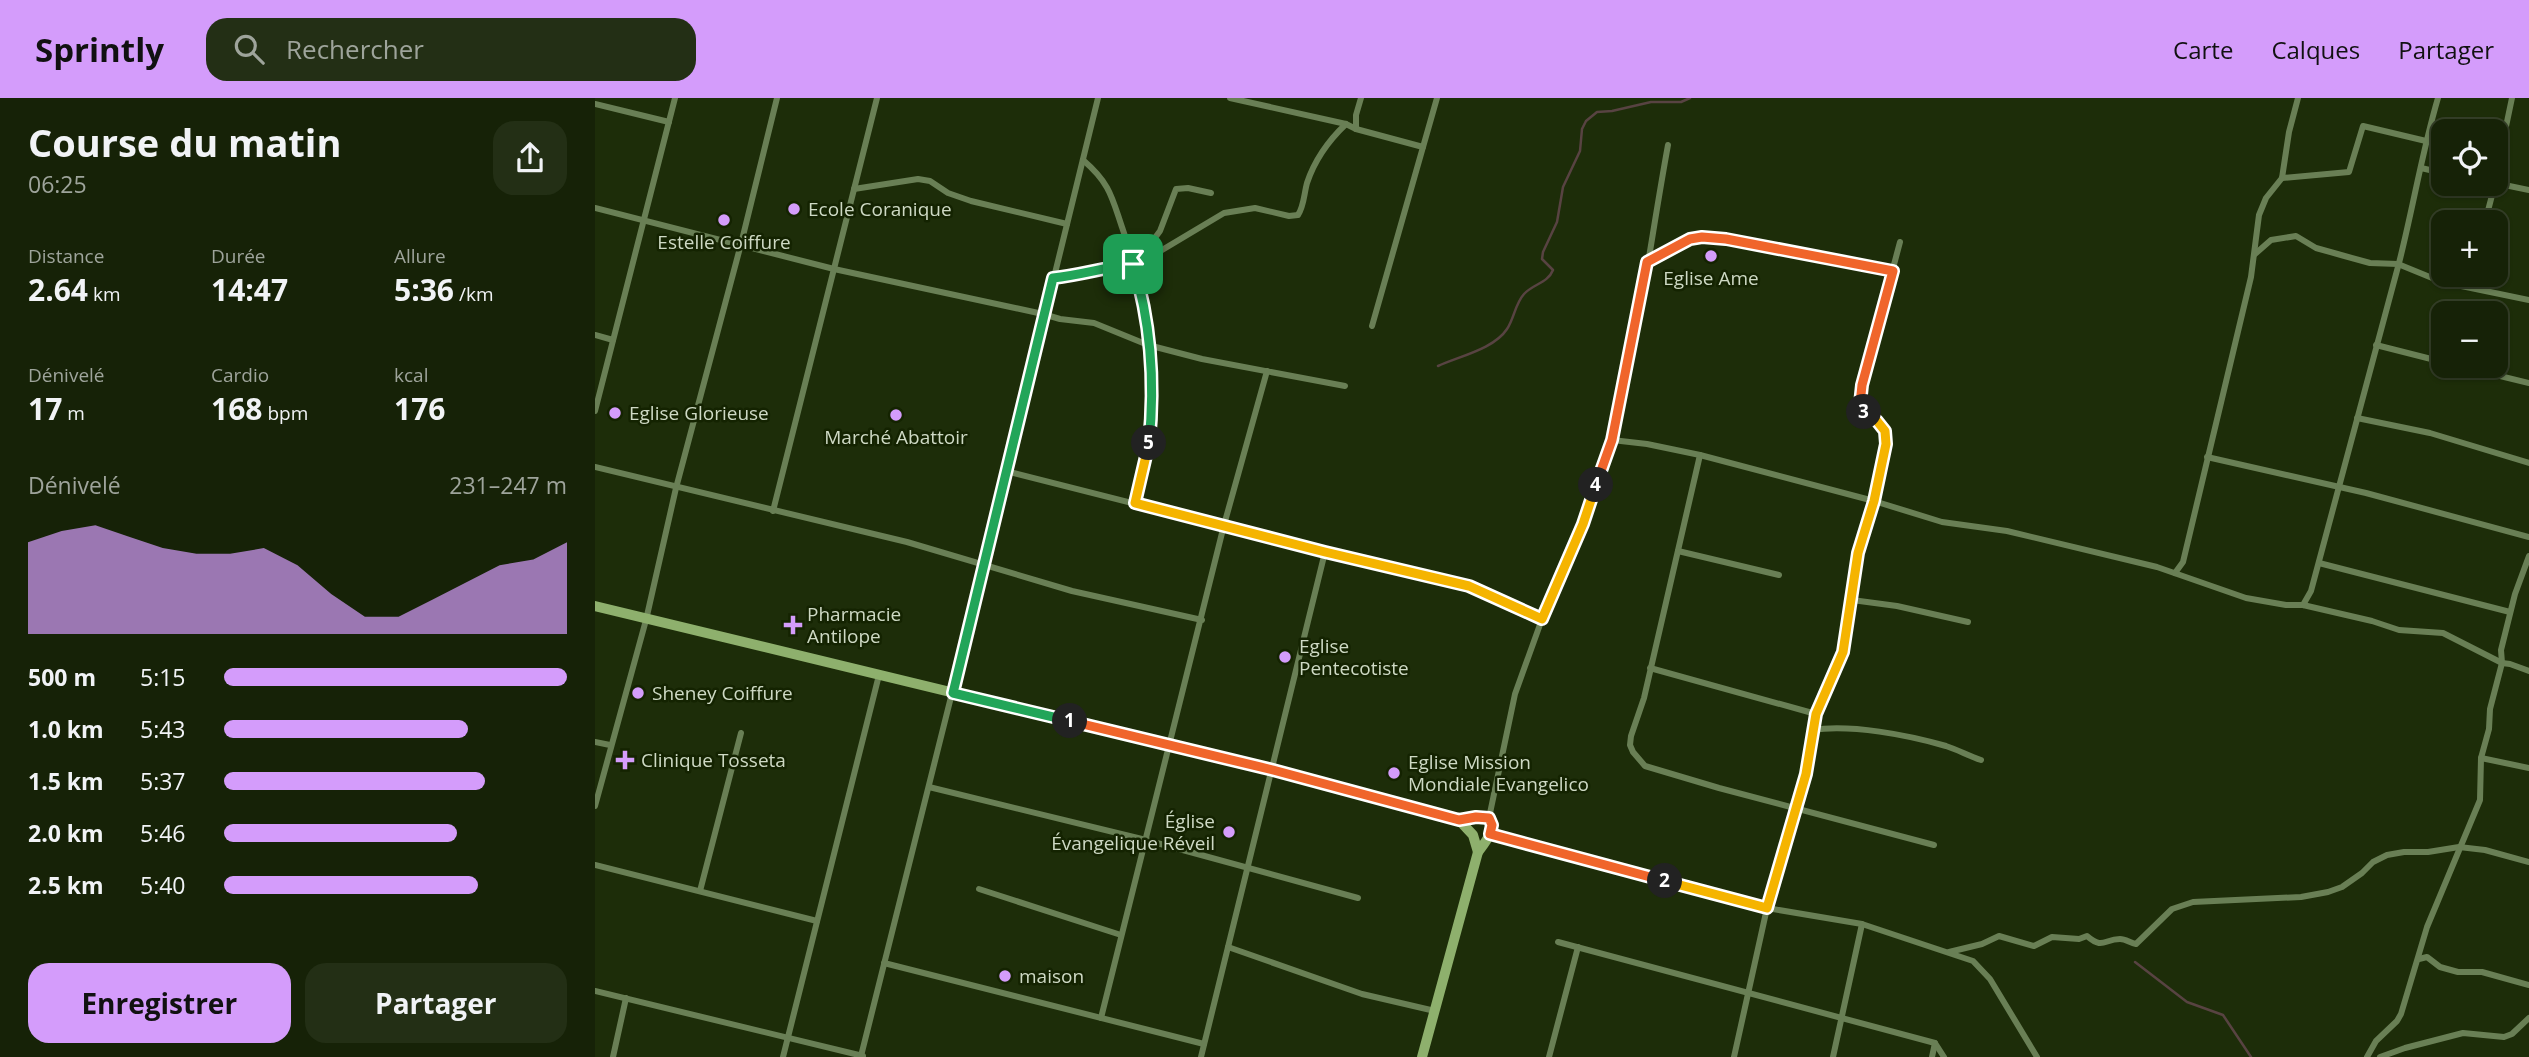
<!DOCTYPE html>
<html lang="fr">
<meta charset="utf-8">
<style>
body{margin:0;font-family:"Open Sans",sans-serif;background:#232f15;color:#f1f3f6;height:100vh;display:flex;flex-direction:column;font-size:26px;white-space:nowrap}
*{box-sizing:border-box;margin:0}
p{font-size:23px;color:#9ea49b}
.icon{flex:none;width:38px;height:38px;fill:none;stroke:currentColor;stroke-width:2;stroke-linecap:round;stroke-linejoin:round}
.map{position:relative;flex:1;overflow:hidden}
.sheet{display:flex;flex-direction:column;background:#162207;width:595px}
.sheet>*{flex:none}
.tools{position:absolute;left:1836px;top:21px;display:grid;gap:14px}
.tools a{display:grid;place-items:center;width:77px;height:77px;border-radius:14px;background:#162207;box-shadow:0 2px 5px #0004,0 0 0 2px #353f28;font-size:35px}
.pin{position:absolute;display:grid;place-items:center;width:60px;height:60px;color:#fff;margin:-30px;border-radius:14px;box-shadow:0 4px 10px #0006}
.km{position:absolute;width:35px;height:35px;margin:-18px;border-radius:50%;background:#222;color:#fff;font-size:19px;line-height:35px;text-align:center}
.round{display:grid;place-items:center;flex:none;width:74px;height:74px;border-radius:21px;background:#232f15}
.headline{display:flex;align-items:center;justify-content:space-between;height:119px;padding:0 28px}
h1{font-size:38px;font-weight:700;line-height:52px}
.metrics{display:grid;grid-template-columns:repeat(3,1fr);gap:10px;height:119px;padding:7px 28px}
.metrics div{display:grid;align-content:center}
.metrics b{font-size:30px;font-weight:700}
.metrics small{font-size:19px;font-weight:400}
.metrics p{font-size:19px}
.chart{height:196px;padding:14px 28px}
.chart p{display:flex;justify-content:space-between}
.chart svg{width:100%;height:126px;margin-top:7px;fill:#d49cfb;opacity:.7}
.action{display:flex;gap:14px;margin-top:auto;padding:14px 28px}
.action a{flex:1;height:80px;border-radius:21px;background:#d49cfb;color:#111;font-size:28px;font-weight:700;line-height:80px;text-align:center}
.action a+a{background:#232f15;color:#f1f3f6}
ul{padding:0 28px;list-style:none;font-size:23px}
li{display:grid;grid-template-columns:112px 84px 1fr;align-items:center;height:52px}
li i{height:18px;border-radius:9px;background:#d49cfb}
header{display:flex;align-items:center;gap:42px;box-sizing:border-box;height:98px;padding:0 35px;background:#d49cfb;color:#111}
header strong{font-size:33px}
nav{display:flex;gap:38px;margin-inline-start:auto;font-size:24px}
.search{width:490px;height:63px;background:#232f15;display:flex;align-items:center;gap:18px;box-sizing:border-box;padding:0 24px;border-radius:21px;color:#9ea49b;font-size:26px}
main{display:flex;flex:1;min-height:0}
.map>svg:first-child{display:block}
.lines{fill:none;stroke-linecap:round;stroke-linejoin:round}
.stream{stroke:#584342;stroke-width:2.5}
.street{stroke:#697f55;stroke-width:6}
.secondary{stroke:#8eb06d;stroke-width:10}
.split-1-casing{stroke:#fff;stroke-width:14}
.split-2-casing{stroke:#fff;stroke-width:14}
.split-3-casing{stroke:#fff;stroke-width:14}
.split-4-casing{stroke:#fff;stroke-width:14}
.split-5-casing{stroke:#fff;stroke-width:14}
.split-6-casing{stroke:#fff;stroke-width:14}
.split-1{stroke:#22a559;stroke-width:9}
.split-2{stroke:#f0652b;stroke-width:9}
.split-3{stroke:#f5b400;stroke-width:9}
.split-4{stroke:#f0652b;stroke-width:9}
.split-5{stroke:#f5b400;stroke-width:9}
.split-6{stroke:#22a559;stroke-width:9}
.poi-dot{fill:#d49cfb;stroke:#142301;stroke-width:2.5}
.labels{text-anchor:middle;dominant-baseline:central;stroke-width:5;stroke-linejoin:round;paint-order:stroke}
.poi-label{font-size:19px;fill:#ced9c4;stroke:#142301;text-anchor:start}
</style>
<header>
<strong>Sprintly</strong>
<div class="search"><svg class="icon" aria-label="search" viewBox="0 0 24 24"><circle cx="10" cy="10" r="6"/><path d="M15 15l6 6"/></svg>Rechercher</div>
<nav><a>Carte</a><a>Calques</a><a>Partager</a></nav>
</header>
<main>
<section class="sheet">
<div class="headline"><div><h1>Course du matin</h1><p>06:25</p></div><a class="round"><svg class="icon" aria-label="share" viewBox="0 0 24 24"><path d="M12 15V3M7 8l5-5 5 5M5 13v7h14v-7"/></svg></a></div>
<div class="metrics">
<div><p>Distance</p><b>2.64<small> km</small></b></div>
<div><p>Durée</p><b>14:47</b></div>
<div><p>Allure</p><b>5:36<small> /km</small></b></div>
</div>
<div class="metrics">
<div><p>Dénivelé</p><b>17<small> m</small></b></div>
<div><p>Cardio</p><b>168<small> bpm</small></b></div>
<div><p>kcal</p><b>176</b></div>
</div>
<div class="chart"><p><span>Dénivelé</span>231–247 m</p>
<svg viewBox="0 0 160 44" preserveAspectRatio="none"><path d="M0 44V12L10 8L20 6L30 10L40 14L50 16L60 16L70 14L80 20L90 30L100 38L110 38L120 32L130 26L140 20L150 18L160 12V44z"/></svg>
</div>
<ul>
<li><b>500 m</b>5:15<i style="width:100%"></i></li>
<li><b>1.0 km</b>5:43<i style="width:71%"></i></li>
<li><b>1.5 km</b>5:37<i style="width:76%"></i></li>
<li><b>2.0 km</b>5:46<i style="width:68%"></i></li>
<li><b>2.5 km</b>5:40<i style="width:74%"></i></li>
</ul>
<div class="action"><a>Enregistrer</a><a>Partager</a></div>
</section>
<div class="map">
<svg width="1934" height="959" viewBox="0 0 1934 959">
<rect width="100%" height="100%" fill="#1d2d09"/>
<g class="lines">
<g class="stream">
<path d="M843 268C865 258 899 251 912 231 919 221 920 206 929 196 938 186 953 185 958 172L947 161 948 154 962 124 968 89 985 53 987 31 991 23 1002 14 1017 13 1056 4H1086L1095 0"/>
<polyline points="1540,864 1592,904 1628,917 1656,959"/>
</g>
<g class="street">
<polyline points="635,0 751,26 761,31 828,49"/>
<polyline points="0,6 74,24"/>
<polyline points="761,31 761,17 766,0"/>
<path d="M488 62C517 87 517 101 529 135 558 222 567 316 540 405"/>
<polyline points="1826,70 1848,75"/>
<polyline points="1687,80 1754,74 1768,28 1831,43"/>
<polyline points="1900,81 1917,0"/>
<polyline points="1900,85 1934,92"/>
<polyline points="259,91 323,81 335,83 353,95 376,103 472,126"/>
<polyline points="0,110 239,171 448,216 465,221 499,225 553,247 607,261 750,288"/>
<polyline points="1890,124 1900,86"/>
<polyline points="1660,156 1676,142 1701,138 1721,150 1746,157 1775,165 1803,166 1847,184 1934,202"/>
<polyline points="547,164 548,156 565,133 581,91 593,90 616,95"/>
<path d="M1052 164C1086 146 1092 138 1131 141L1298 173"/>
<path d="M458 180 486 177 506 170 547 164 629 115 660 110 694 118 703 117C709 108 709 96 712 85 720 61 733 43 751 26"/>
<polyline points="1873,189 1876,177"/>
<polyline points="777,228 842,0"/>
<polyline points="0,237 18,242"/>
<polyline points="1781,247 1848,264"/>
<polyline points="1864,268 1934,285"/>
<polyline points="0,313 80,0"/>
<polyline points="1762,320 1835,335 1934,365"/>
<polyline points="1017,342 1052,346 1105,357 1279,403 1347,424 1412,433 1562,469 1651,500 1691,507 1708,507 1777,523 1804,532 1848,535 1907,565 1915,566 1934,573"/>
<polyline points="1105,357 1049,600 1036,638 1035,647 1038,654 1050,668 1124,690 1339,747"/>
<polyline points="1612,359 1771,395 1934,439"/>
<polyline points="0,369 312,444 477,493 607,522"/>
<polyline points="411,373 730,454 874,488 896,496 947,521 920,596 894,720"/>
<polyline points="178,413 282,0"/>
<polyline points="1083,453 1184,477"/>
<polyline points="1724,465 1915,514"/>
<polyline points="1580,475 1588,464 1656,179 1664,117 1671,100 1687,80 1694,34 1703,0"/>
<polyline points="1257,502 1302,508 1373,524"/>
<path d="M1708 507 1716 493C1746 384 1774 274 1804 165 1818 110 1827 54 1843 0"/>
<path d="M947 521C972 462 1000 403 1017 341 1043 246 1055 145 1073 47"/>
<polyline points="1055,570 1221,616"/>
<path d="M1217 632C1256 626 1313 637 1351 648 1363 652 1374 658 1386 662"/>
<polyline points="0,644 15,647"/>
<polyline points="1886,660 1934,670"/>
<polyline points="334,689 551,742 763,800"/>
<polyline points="0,708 51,522 81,390 146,146 182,0"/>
<polyline points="895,736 1172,810 1267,826 1378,863 1395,881 1442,959"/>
<polyline points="0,767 222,823"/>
<polyline points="384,791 526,837"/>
<polyline points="105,793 146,635"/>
<polyline points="963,844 1340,945 1349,959"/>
<polyline points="633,849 767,896 840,913"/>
<path d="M1354 854 1387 846 1404 838 1439 848 1457 839 1484 841 1492 838C1508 852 1509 841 1525 841 1531 841 1535 845 1541 846L1577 811 1598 804 1706 799 1733 794 1747 789 1767 775 1778 764 1792 757 1809 754H1833L1864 749 1890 752 1934 764"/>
<polyline points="1824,861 1832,859 1845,869 1863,874 1887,874 1934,887"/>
<polyline points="289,865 609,946"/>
<polyline points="0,893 268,958"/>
<polyline points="506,920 629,427 672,273"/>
<polyline points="266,958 357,595 503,0"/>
<polyline points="18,959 31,900"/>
<polyline points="188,959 284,577"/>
<polyline points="606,959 730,454"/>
<polyline points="954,959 983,849"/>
<polyline points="1139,959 1172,810 1211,676 1221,616 1248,554 1263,455 1279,403 1291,346 1290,333 1282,323 1269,315 1265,306 1267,287 1305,144"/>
<polyline points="1238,959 1267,826"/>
<polyline points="1337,959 1340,945"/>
<polyline points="1772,959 1781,943 1802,923 1806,916 1832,829 1885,702 1886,660 1894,631 1895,611 1907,565 1906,552 1920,496 1934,458"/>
<polyline points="1785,959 1810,950 1868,935 1909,939 1917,936 1934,920"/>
</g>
<g class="secondary">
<polyline points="0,508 678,672 864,722 878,737 883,754"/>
<path d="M827 959 883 754C891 743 900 734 894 720L881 719 864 722"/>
</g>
</g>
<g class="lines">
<g class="split-1-casing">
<path id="split-1" d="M475 623 358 595 458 180C486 177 511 169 538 166"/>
</g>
<g class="split-2-casing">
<polyline id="split-2" points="475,623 678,672 864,722 881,719 894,720 897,727 895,736 1070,783"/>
</g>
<g class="split-3-casing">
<polyline id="split-3" points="1070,783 1172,810 1211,676 1221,616 1248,554 1263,455 1279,403 1291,346 1290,333 1282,323 1269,314"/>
</g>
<g class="split-4-casing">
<polyline id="split-4" points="1001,387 1017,342 1052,164 1095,141 1107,139 1131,141 1298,173 1267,287 1265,306 1269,314"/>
</g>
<g class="split-5-casing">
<polyline id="split-5" points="554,345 540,405 730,454 874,488 947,521 988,426 1001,387"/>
</g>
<g class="split-6-casing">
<path id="split-6" d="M538 166C556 224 560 285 554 345"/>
</g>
<use href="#split-1" class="split-1"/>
<use href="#split-2" class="split-2"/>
<use href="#split-3" class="split-3"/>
<use href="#split-4" class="split-4"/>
<use href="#split-5" class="split-5"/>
<use href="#split-6" class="split-6"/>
</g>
<g class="poi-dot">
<circle cx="199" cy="111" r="7"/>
<circle cx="129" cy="122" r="7"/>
<circle cx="1116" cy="158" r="7"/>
<circle cx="20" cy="315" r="7"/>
<circle cx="301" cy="317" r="7"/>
<path d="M194.5 516.5h7v7h7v7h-7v7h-7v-7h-7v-7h7z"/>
<circle cx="690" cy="559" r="7"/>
<circle cx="43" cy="595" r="7"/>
<path d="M26.5 651.5h7v7h7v7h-7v7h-7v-7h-7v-7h7z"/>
<circle cx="799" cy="675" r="7"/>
<circle cx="634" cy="734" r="7"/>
<circle cx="410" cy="878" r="7"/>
</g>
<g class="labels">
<g class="poi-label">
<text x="213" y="111">Ecole Coranique</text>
<text x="129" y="144" text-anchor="middle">Estelle Coiffure</text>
<text x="1116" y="180" text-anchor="middle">Eglise Ame</text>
<text x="34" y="315">Eglise Glorieuse</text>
<text x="301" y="339" text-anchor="middle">Marché Abattoir</text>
<text x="212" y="516">Pharmacie<tspan x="212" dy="22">Antilope</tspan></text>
<text x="704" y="548">Eglise<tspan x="704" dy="22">Pentecotiste</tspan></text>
<text x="57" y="595">Sheney Coiffure</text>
<text x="46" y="662">Clinique Tosseta</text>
<text x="813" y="664">Eglise Mission<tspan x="813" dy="22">Mondiale Evangelico</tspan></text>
<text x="620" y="723" text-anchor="end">Église<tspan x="620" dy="22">Évangelique Réveil</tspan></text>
<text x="424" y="878">maison</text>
</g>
</g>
</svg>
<div class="tools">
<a><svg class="icon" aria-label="locate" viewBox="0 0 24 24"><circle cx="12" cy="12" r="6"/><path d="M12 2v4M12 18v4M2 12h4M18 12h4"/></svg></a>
<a>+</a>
<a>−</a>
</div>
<div class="pin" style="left:538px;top:166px;background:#1e9e55"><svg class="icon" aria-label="arrive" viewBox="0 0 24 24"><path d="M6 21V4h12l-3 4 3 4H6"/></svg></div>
<b class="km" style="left:475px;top:623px">1</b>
<b class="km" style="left:1070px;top:783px">2</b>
<b class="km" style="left:1269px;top:314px">3</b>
<b class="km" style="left:1001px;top:387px">4</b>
<b class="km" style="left:554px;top:345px">5</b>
</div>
</main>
